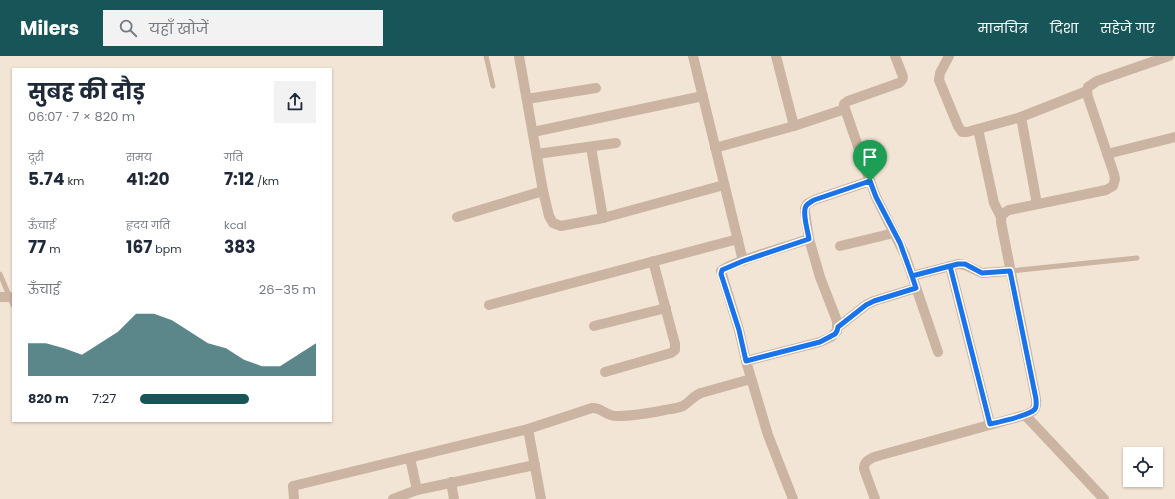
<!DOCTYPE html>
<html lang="hi">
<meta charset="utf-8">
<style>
body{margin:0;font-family:Poppins,"Noto Sans Devanagari",sans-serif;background:#f2f2f3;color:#1f2937;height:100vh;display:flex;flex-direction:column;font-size:15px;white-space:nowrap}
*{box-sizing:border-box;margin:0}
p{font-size:13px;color:#747a83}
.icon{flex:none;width:22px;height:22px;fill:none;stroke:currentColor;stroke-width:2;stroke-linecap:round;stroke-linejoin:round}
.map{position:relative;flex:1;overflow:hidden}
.drawer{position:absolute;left:12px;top:12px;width:320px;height:354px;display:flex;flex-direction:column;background:#fff;border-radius:0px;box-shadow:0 1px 3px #0004}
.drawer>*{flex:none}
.buttons{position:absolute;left:1123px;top:391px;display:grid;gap:8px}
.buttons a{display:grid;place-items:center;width:40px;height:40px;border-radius:0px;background:#fff;box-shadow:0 1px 3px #0004;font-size:20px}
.pin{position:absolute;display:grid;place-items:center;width:34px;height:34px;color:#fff;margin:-41px -17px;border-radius:50% 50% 50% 0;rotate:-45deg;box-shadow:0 0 4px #0007}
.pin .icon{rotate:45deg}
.round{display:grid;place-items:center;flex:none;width:42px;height:42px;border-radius:0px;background:#f2f2f3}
.headline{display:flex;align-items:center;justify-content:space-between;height:68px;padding:0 16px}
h1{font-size:22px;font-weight:700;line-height:30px}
.metrics{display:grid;grid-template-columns:repeat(3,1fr);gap:6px;height:68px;padding:4px 16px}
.metrics div{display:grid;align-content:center}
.metrics b{font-size:17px;font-weight:700}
.metrics small{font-size:11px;font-weight:400}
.metrics p{font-size:11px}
.chart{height:112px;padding:8px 16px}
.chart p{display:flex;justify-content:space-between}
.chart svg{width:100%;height:72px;margin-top:4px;fill:#175559;opacity:.7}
ul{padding:0 16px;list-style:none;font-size:13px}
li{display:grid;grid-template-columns:64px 48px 1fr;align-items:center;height:30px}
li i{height:10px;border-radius:5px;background:#175559}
header{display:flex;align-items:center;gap:24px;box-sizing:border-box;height:56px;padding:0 20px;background:#175559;color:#fff}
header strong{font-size:19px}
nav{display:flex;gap:22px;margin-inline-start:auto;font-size:14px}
.search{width:280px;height:36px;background:#f2f2f3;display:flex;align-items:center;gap:10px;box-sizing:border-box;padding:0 14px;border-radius:0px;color:#747a83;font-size:15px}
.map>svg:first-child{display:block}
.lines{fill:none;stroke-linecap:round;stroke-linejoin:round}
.service{stroke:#cbb4a1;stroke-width:5}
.minor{stroke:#cbb4a1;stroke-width:10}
.route-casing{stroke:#fff;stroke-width:8}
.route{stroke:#1a73e8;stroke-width:5}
</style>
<header>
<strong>Milers</strong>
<div class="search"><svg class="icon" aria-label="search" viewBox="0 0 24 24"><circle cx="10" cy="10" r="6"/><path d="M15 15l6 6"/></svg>यहाँ खोजें</div>
<nav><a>मानचित्र</a><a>दिशा</a><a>सहेजे गए</a></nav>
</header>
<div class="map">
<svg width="1175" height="443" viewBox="0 0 1175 443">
<rect width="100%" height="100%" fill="#f3e5d5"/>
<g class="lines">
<g class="service">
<polyline points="486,0 493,30"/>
<polyline points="1010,215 1137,202"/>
<polyline points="0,218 13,249"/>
</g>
<g class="minor">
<polyline points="519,0 543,135 549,160 553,167 561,170 603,162 724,129"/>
<polyline points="693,0 743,205"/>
<polyline points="776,0 794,70"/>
<path d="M895 0 902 18C904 22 903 24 899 27L848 45 844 48V50L870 125 876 141 905 199 938 296"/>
<polyline points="949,0 940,17 939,24 958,70 962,76 967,76 1021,61 1087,35"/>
<polyline points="527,43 596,32"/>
<polyline points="1021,61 1037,148"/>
<polyline points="978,73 994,147 1001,161"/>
<polyline points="533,76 703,40"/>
<polyline points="591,91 603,162"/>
<polyline points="715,92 794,70 845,53"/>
<polyline points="537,98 616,87"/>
<polyline points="1107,98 1175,81"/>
<polyline points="457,161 543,135"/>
<polyline points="840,190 894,177"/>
<polyline points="950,210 990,368"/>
<polyline points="912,220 958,208 965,209 982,217 1010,215"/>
<polyline points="0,241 10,241"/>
<polyline points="489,249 738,183"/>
<polyline points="594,270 666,252"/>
<polyline points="838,271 866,249 874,245 916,232"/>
<polyline points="746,305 820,286 831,281 837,275 837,265 820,221 809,183 805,156 805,152 807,148 814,144 870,125"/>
<polyline points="605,316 671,297 675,294 675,288 653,205"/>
<polyline points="1025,359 1104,443"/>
<path d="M528 373 592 352C602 351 606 361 618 360 634 360 650 357 665 354 671 353 678 352 683 350 690 346 693 340 701 337L751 323"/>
<polyline points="410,402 417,434"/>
<polyline points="451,426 454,443"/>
<polyline points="294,443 293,430 528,373 541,443"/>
<polyline points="393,443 417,434 535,409"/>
<path d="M793 443 768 379 746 305 739 274 721 215C728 207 794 188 809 183"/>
<path d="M875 443 864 413C864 406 868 404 874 401L1025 359C1034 356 1037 353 1036 343L1001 166C1001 159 1003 157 1009 154L1106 134 1113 130 1115 123 1114 118 1088 41 1087 35 1088 31 1097 25 1169 0"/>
</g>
</g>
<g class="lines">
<g class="route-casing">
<path id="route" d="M870 125 814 144C811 146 808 147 806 150 802 156 808 176 809 183L743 205 722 214 721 218 739 274 746 305 820 286 835 278 837 275 838 271 866 249 874 245 916 232 912 220 950 210 990 368C999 366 1031 359 1035 353 1037 350 1036 347 1036 343L1010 215 982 217 965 208H958L912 220 900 187 876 141 870 125"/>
</g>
<use href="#route" class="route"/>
</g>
</svg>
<div class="buttons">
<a><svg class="icon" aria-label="locate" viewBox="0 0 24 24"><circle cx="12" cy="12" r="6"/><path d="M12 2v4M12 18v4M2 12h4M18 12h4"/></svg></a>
</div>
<div class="pin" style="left:870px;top:125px;background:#1e9e55"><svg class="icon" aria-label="arrive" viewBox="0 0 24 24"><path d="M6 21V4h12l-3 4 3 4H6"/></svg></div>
<section class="drawer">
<div class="headline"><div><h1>सुबह की दौड़</h1><p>06:07 · 7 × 820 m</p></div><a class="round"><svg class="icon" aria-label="share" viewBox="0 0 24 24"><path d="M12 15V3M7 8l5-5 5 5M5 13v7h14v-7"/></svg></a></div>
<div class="metrics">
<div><p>दूरी</p><b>5.74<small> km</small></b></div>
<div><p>समय</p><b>41:20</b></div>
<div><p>गति</p><b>7:12<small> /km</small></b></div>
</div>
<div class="metrics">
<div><p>ऊँचाई</p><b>77<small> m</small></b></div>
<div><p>हृदय गति</p><b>167<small> bpm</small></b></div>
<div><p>kcal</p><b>383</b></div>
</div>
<div class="chart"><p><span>ऊँचाई</span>26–35 m</p>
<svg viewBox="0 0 160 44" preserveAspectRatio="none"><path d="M0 44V24L10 24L20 27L30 31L40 24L50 17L60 6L70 6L80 10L90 17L100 24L110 27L120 34L130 38L140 38L150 31L160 24V44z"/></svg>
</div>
<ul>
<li><b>820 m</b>7:27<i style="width:62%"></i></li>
</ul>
</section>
</div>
